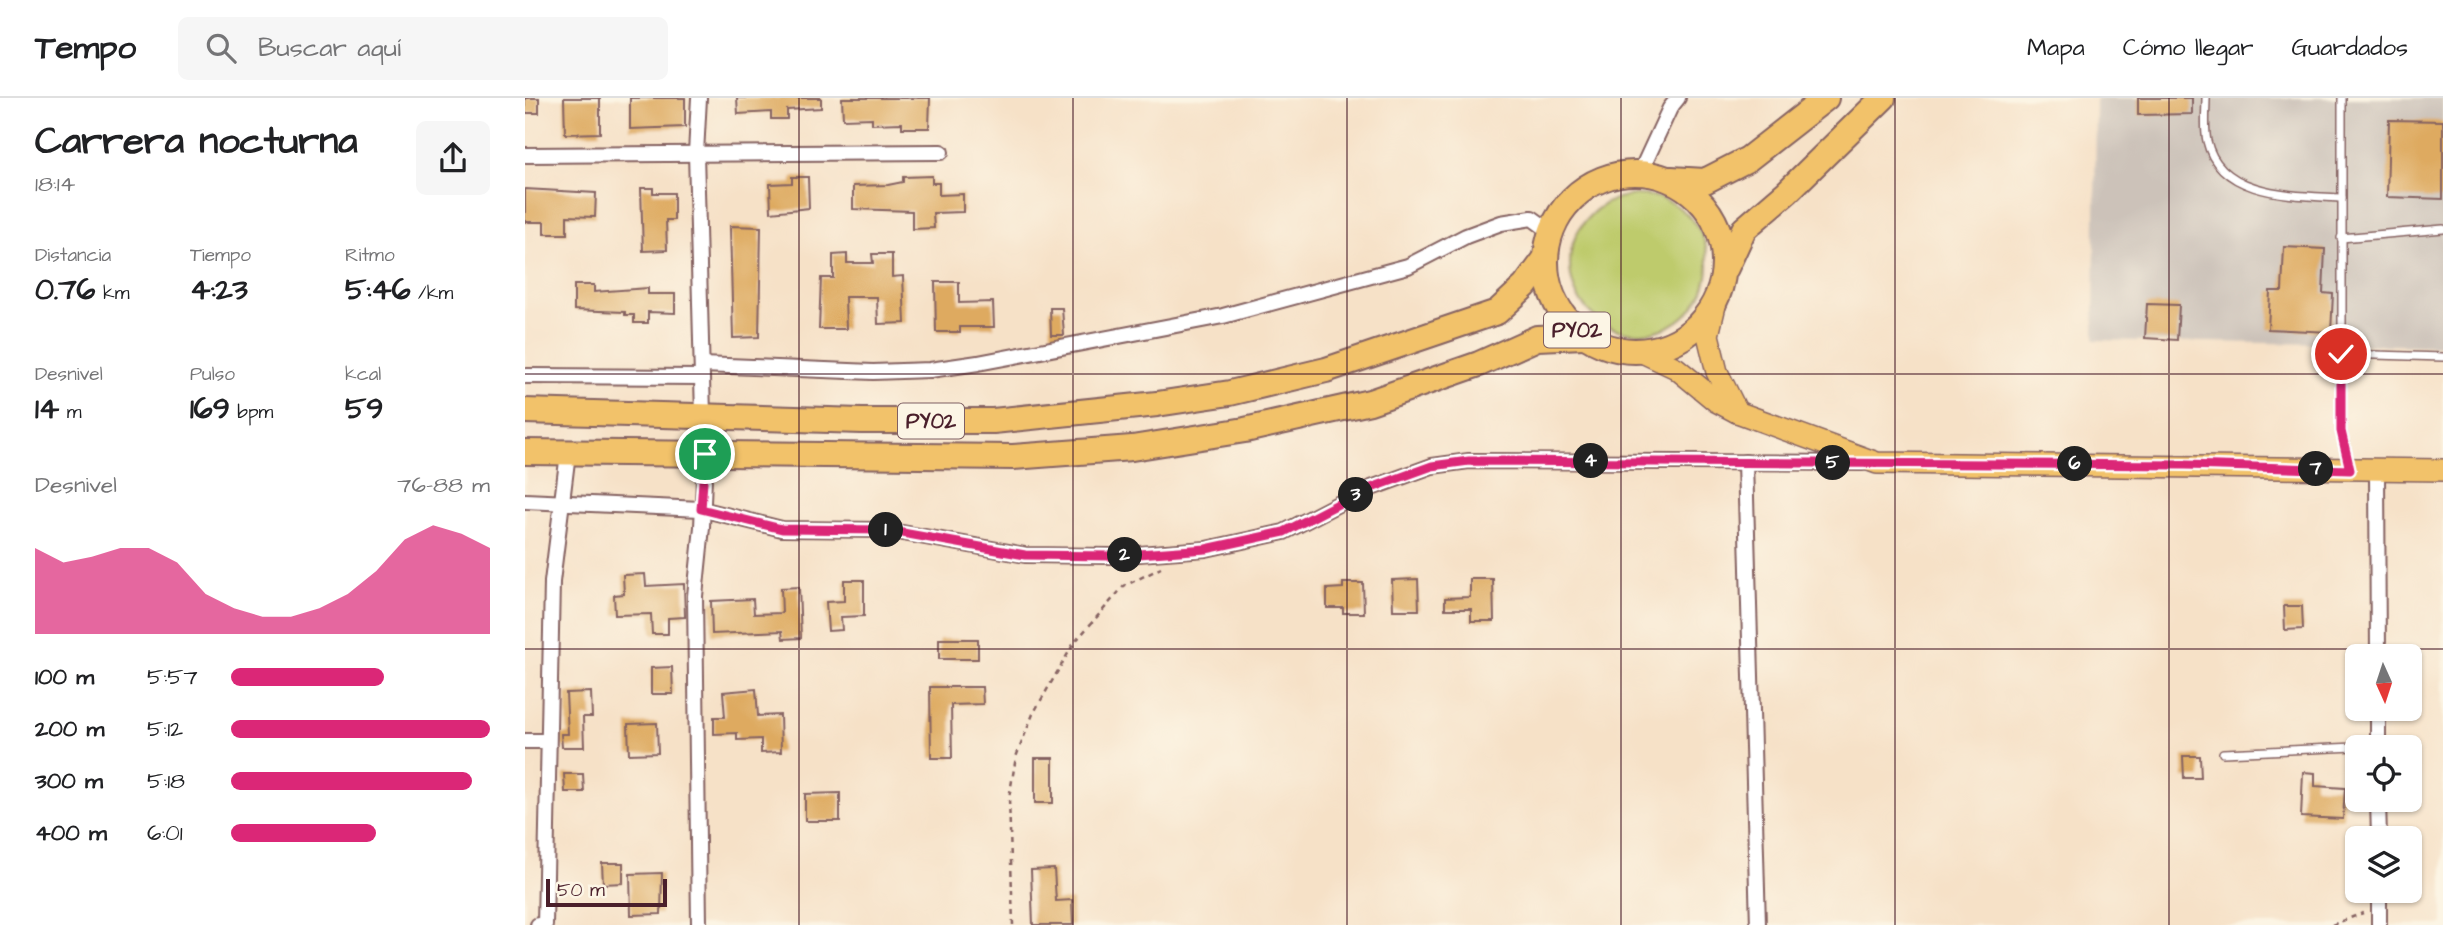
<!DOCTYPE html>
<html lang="es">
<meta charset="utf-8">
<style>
body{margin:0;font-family:"Architects Daughter",sans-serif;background:#f6f6f6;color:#202124;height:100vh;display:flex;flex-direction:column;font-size:26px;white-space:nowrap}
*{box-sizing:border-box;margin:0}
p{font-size:23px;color:#757577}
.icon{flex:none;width:38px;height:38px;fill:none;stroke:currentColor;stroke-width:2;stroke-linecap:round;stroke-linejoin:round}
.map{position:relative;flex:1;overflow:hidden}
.sheet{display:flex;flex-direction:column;background:#fff;width:525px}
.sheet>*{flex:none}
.needle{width:46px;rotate:177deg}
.tools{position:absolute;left:1820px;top:546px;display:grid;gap:14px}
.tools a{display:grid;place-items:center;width:77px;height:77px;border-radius:10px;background:#fff;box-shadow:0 2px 5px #0004;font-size:35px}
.scale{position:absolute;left:21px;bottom:18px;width:121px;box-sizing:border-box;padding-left:7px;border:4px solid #4a1f2b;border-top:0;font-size:19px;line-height:24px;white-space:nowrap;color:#4a1f2b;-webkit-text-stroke:5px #fcf5e5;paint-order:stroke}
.pin{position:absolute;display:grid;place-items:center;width:60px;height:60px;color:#fff;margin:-30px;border:4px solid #fff;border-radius:50%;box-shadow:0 2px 7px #0007}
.km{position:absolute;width:35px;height:35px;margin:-18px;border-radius:50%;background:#222;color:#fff;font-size:19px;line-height:35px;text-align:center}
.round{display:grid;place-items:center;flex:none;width:74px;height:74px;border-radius:10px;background:#f6f6f6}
.head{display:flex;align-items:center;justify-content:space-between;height:119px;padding:0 35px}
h1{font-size:38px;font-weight:700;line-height:52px}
.stats{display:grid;grid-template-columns:repeat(3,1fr);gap:10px;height:119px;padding:7px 35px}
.stats div{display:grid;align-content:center}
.stats b{font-size:30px;font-weight:700}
.stats small{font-size:19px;font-weight:400}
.stats p{font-size:19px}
.chart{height:196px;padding:14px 35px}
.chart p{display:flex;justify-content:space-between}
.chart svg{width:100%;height:126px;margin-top:7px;fill:#db2777;opacity:.7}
ul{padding:0 35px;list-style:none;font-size:23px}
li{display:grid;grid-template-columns:112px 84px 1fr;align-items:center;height:52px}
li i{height:18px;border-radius:9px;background:#db2777}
header{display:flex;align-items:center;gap:42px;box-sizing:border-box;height:98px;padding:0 35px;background:#fff;border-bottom:2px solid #e0e0e0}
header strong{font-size:33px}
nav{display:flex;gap:38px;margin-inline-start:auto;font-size:24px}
.search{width:490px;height:63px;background:#f6f6f6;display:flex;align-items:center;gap:18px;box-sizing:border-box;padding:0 24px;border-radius:10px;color:#757577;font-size:26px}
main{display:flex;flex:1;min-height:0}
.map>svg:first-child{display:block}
.industrial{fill:#ccc2b9}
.green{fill:#becb6c;stroke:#84754c;stroke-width:2}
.building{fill:#deaa61}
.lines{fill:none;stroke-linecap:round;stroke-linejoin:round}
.lane-casing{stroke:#866362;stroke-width:10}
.street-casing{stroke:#866362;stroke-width:18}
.primary-casing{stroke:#866362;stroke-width:24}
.highway-casing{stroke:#866362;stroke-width:28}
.path{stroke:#866362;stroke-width:2.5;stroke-dasharray:5 5;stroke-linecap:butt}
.lane{stroke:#fff;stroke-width:7}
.street{stroke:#fff;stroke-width:14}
.primary{stroke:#f2c26a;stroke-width:21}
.highway{stroke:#f2c26a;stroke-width:24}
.route-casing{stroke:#fff;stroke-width:14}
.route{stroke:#db2777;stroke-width:9}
.grid{fill:none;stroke:#4a1f2b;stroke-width:2;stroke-opacity:0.55}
.labels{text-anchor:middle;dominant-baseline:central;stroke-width:5;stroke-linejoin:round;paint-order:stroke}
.shield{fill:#fcf5e5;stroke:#7f5f63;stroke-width:2}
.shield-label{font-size:21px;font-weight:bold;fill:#4a1f2b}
</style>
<header>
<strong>Tempo</strong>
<div class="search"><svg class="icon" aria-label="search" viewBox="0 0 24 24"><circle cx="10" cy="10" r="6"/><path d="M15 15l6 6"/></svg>Buscar aquí</div>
<nav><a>Mapa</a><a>Cómo llegar</a><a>Guardados</a></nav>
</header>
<main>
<section class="sheet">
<div class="head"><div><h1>Carrera nocturna</h1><p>18:14</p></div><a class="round"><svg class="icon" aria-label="share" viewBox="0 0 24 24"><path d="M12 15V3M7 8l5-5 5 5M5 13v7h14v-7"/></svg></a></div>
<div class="stats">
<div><p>Distancia</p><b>0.76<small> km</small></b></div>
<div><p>Tiempo</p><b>4:23</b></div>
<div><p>Ritmo</p><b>5:46<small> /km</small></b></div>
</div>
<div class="stats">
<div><p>Desnivel</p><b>14<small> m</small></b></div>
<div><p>Pulso</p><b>169<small> bpm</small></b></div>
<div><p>kcal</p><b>59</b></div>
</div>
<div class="chart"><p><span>Desnivel</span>76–88 m</p>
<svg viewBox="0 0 160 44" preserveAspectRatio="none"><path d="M0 44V14L10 19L20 17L30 14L40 14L50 19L60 30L70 35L80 38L90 38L100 35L110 30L120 22L130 11L140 6L150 9L160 14V44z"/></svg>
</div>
<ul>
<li><b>100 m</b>5:57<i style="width:59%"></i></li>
<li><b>200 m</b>5:12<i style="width:100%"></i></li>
<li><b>300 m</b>5:18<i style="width:93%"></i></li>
<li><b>400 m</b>6:01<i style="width:56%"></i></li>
</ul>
</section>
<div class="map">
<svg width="1918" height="827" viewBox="0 0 1918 827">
<rect width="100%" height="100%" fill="#fcf5e5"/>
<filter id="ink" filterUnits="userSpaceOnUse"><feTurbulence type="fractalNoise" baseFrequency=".0143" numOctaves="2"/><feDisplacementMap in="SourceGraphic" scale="14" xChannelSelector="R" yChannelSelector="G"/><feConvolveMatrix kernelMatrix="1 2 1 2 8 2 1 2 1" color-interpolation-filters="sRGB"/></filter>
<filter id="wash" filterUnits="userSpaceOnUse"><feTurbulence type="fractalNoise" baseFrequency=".00686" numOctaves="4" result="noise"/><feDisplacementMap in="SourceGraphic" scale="28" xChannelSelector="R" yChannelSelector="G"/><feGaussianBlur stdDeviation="1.57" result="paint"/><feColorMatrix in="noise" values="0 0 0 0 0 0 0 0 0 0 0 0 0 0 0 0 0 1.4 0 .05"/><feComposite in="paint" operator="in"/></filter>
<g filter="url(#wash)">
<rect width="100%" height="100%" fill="#f6e1c7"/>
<polygon class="industrial" points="1571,0 1918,0 1918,248 1569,242"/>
<circle class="green" cx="1114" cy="166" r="69"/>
<g id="blocks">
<g class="building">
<rect x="0" y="0" width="14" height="15"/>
<polygon points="39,0 75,0 75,35 40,36"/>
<polygon points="105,0 160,0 160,29 105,31"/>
<polygon points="212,0 296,0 296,10 262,12 262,21 246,21 246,14 213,16"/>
<polygon points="317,0 405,0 404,30 377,30 377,25 347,26 347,20 318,21"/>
<polygon points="1613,0 1667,0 1667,16 1613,17"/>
<polygon points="1864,22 1918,23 1918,101 1862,99"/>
<polygon points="407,78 407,85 414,85 414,97 438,96 438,114 408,115 409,130 387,131 387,113 328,111 328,88 363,87 378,84 378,79"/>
<polygon points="267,79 283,79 284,110 246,114 245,86 267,85"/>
<polygon points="116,90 128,90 128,95 149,95 149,122 141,122 142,152 118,153"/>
<polygon points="0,91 71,95 70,119 42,118 42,136 19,136 19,124 0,124"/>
<polygon points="205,128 236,129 234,239 208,240"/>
<polygon points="1759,149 1800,151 1798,195 1808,196 1806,234 1743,231 1745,193 1757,193"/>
<polygon points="322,156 322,165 348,165 347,156 367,156 367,179 378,178 380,225 353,226 352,199 320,199 321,231 294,231 296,180 308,180 308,157"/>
<polygon points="410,184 434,184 434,205 468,204 469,229 435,229 435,234 411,234"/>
<polygon points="49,187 69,187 69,194 123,190 123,196 150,196 150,215 123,214 123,225 109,225 109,217 100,217 100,214 49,212"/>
<polygon points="1622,206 1654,207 1652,242 1620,240"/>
<polygon points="525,210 537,210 539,237 526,237"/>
<polygon points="120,476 121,488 159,486 160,519 143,520 143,536 127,536 126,516 90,517 89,497 99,496 98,477"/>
<polygon points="893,481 894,512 868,512 867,482"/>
<polygon points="945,481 968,481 969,523 946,523 946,511 920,511 920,500 945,499"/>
<polygon points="319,482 339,482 339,518 316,519 317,532 303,533 301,504 319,503"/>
<polygon points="818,485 838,485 839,515 818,515 818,510 802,510 802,491 818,490"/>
<polygon points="274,489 276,540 258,541 257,533 187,536 186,503 228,501 229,516 257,515 256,490"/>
<polygon points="1759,508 1777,508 1778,531 1760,532"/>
<rect x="414" y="541" width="39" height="20"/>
<polygon points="147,569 148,596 126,596 126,570"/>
<polygon points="405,589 457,589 458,606 426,607 427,660 406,660"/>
<polygon points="231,591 233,618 255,617 256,654 236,655 236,641 212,642 212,635 189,636 189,619 200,619 198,594"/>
<polygon points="66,594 67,619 58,619 59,649 37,649 36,636 43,636 41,595"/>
<polygon points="132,625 133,655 104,656 103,626"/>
<polygon points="1658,658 1675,658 1676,680 1659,680"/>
<rect x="510" y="660" width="18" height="45"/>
<polygon points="1778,674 1790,675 1790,688 1820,690 1818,721 1776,719"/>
<polygon points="39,676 58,676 59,694 40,694"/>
<polygon points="315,695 315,723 280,723 280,696"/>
<polygon points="77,765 98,765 98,785 78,786"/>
<polygon points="529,771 531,803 547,802 548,827 508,827 506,772"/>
<polygon points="137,775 136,816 106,817 105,776"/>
</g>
</g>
</g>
<g filter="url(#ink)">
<use href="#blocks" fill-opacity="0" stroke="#866362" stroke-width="2"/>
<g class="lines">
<g class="lane-casing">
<g id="lane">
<path d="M1681 0C1681 14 1679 30 1682 43 1695 100 1772 97 1817 100"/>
<polyline points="1817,0 1817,333 1824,369"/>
<polyline points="1816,140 1918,131"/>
<polyline points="1816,256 1918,259"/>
<polyline points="1698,655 1852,648"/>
</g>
</g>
<g class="street-casing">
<g id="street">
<polyline points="174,0 171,55 178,317"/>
<polyline points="0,57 416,54"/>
<polyline points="1115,75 1145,10 1153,0"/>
<polyline points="177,267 348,274 405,272 453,265 698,218 883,168 941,138 976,125 1007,120 1025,133"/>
<polyline points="0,278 177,279"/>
<polyline points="1220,364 1233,827"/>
<polyline points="1852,372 1853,558"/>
<polyline points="0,403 176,411 257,431 361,432 500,457 587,458 681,451 759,434 838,393 907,368 944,363 1338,365"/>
<polyline points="1853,611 1853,649"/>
<polyline points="0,643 21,643"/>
<polyline points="1853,702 1854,740"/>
<polyline points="1854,793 1854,827"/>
<polyline points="13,827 20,827 27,484 43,355"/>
<polyline points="174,827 170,498 177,429 180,356"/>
</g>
</g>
<g class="primary-casing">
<g id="primary">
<polyline points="1191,203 1183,237 1192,274 1212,314"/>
<polyline points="1117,254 1151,270 1191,303 1212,314 1352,365 1918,372"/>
</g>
</g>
<g class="highway-casing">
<g id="highway">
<circle cx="1110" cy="164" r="89"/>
<polyline points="1146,81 1180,83 1223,61 1301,0"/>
<polyline points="1201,170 1219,131 1262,94 1358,0"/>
<polyline points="0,313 337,323 468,323 632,306 705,295 801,272 972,214 1000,188 1020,161"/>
<polyline points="0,354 488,359 607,350 720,332 845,304 954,266 1012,240 1059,238"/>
</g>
</g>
<g class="path">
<polyline points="488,827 484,700 491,659 508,616 549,545 599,488 636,470"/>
<polyline points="1807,827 1838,815"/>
</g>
<use href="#lane" class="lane"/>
<use href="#street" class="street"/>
<use href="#primary" class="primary"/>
<use href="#highway" class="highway"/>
</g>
</g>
<g class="lines" filter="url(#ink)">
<g class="route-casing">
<polyline id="route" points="180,356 176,411 257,431 361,432 500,457 587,458 681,451 759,434 838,393 907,368 944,363 1661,367 1825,372 1816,333 1816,256"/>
</g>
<use href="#route" class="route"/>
</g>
<path class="grid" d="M274 0V827M548 0V827M822 0V827M1096 0V827M1370 0V827M1644 0V827M0 276H1918M0 551H1918"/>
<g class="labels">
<g class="shield">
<rect x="1019" y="214.5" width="66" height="35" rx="5"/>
<rect x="373" y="305.5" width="66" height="35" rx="5"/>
</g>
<g class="shield-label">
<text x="1052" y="232">PY02</text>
<text x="406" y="323">PY02</text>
</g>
</g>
</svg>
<div class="tools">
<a><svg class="needle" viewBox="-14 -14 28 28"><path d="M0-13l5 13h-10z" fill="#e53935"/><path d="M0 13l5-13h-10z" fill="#757577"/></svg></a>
<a><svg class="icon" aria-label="locate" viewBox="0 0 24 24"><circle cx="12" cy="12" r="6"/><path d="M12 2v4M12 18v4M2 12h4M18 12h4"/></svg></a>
<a><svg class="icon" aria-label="layers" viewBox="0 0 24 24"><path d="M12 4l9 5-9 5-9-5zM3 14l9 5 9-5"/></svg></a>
</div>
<div class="scale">50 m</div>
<div class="pin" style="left:180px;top:356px;background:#1e9e55"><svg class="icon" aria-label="arrive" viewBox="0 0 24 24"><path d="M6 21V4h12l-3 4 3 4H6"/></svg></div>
<div class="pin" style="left:1816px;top:256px;background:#d93025"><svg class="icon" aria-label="check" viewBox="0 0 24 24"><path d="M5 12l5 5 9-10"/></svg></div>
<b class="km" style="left:361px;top:432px">1</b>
<b class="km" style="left:600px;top:457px">2</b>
<b class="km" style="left:831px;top:397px">3</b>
<b class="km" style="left:1066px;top:363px">4</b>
<b class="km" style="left:1308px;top:365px">5</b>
<b class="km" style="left:1550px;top:366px">6</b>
<b class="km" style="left:1791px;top:371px">7</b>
</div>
</main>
